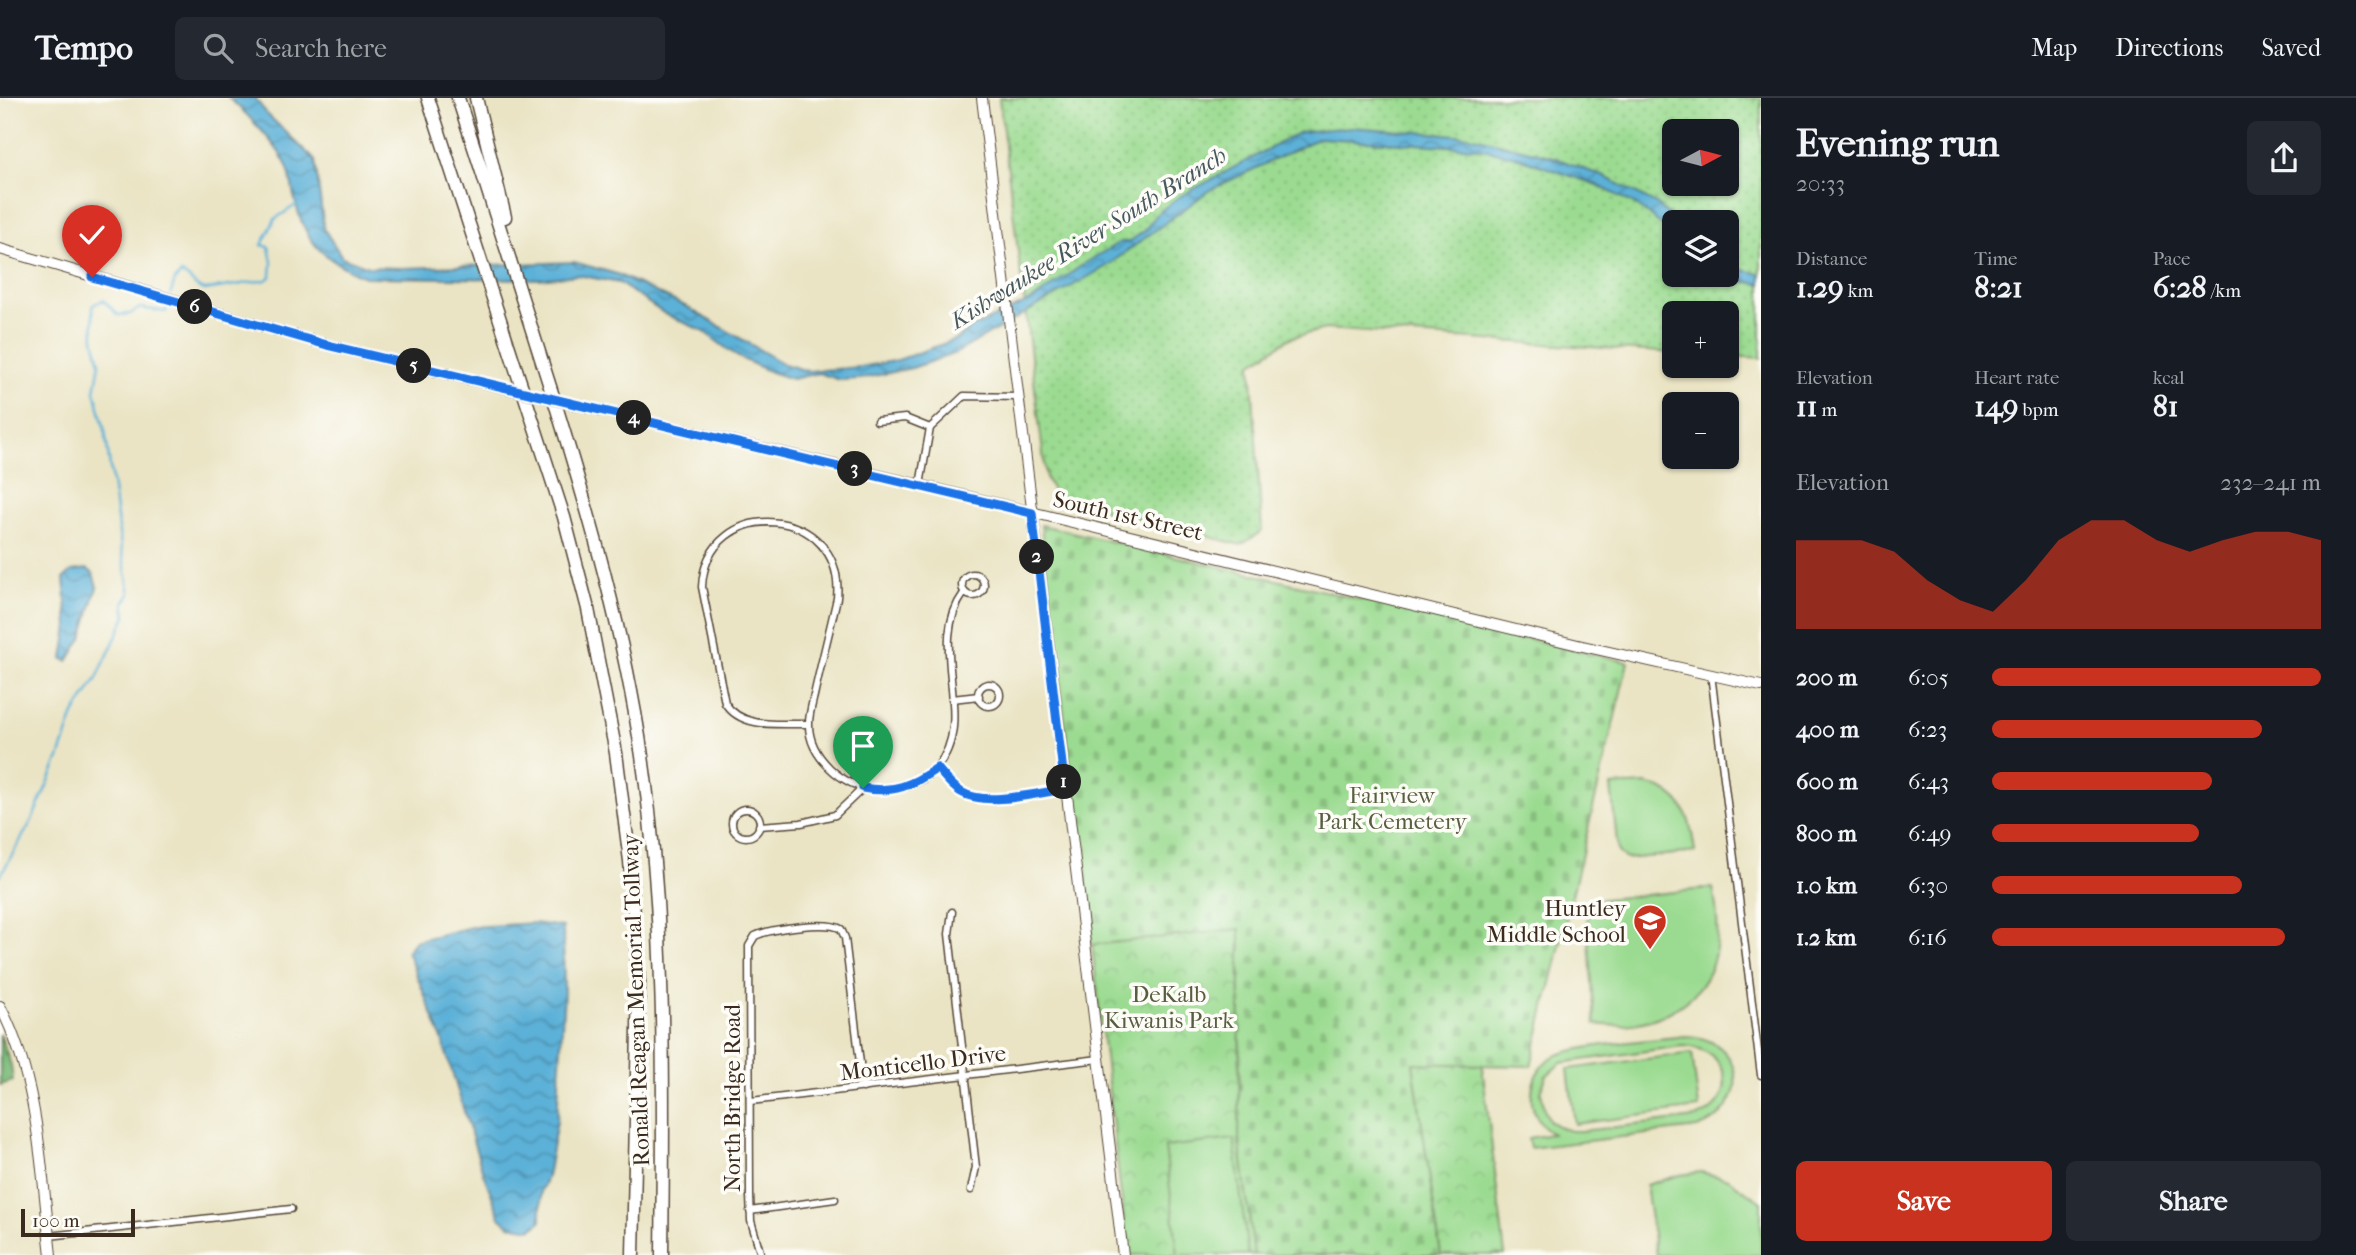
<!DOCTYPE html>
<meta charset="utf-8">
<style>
body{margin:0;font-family:"IM FELL French Canon",serif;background:#242831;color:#f1f3f6;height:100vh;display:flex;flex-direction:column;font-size:26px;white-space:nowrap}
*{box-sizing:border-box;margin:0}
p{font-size:23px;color:#9ea1a6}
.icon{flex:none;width:38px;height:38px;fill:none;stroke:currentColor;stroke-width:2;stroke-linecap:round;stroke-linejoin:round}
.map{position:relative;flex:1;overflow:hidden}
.drawer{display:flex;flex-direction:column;background:#171b24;width:595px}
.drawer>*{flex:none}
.needle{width:46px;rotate:83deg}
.tools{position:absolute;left:1662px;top:21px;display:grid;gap:14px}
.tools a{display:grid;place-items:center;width:77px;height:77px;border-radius:10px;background:#171b24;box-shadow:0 2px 5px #0004;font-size:35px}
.scale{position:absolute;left:21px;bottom:18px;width:114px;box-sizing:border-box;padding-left:7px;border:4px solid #3b2a1e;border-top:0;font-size:19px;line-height:24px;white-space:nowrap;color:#3b2a1e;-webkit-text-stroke:5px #fdfcf7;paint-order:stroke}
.pin{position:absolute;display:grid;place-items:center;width:60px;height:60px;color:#fff;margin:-72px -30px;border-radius:50% 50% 50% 0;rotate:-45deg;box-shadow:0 0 7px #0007}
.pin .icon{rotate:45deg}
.km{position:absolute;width:35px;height:35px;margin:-18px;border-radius:50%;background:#222;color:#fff;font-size:19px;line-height:35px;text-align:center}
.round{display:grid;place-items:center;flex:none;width:74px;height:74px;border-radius:10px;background:#242831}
.overview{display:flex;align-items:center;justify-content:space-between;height:119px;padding:0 35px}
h1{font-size:38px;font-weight:700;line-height:52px}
.figures{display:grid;grid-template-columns:repeat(3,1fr);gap:10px;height:119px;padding:7px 35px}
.figures div{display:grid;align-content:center}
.figures b{font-size:30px;font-weight:700}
.figures small{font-size:19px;font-weight:400}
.figures p{font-size:19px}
.chart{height:196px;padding:14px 35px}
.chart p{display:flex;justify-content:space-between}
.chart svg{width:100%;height:126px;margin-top:7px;fill:#c8321e;opacity:.7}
.cta{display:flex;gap:14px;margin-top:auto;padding:14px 35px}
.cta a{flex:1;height:80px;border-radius:10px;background:#c8321e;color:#fff;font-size:28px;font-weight:700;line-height:80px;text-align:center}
.cta a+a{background:#242831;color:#f1f3f6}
ul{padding:0 35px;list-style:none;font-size:23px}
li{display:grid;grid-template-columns:112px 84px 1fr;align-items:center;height:52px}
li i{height:18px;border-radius:9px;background:#c8321e}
header{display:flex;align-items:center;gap:42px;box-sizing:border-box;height:98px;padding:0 35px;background:#171b24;border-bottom:2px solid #363941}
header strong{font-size:33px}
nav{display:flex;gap:38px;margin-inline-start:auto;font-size:24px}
.search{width:490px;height:63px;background:#242831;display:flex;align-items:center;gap:18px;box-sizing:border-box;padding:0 24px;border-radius:10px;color:#9ea1a6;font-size:26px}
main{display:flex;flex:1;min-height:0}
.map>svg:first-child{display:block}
.grass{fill:url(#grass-dots);stroke:#6b8258;stroke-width:2;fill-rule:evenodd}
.forest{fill:url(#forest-firs);stroke:#5c724c;stroke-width:2}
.cemetery{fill:url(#cemetery-stones);stroke:#6b8258;stroke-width:2}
.park{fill:url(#park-crowns);stroke:#6b8258;stroke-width:2}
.garden{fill:#9bdb91;stroke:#6b8258;stroke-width:2;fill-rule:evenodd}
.water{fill:url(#water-waves);stroke:#4c6e7b;stroke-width:2}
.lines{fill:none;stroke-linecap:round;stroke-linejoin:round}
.stream{stroke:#5cb1d8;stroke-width:2.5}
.street-casing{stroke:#554637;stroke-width:9}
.secondary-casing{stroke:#554637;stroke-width:12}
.highway-casing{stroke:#554637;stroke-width:15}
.street{stroke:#fff;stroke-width:6}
.secondary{stroke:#fff;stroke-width:10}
.highway{stroke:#fff;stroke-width:12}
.secondary-bridge-casing{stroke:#554637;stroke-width:12;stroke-linecap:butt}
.secondary-bridge{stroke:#fff;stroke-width:10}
.route-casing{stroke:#fff;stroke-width:14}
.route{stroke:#1a73e8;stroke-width:9}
.labels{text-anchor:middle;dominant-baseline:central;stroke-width:7;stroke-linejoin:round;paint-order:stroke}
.street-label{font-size:23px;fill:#3b2a1e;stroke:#fdfcf7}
.park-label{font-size:23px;fill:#585f40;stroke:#fdfcf7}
.poi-label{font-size:23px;fill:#3b2a1e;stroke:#fdfcf7;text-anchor:end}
.water-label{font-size:24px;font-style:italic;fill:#47595f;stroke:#fdfcf7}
</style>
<header>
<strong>Tempo</strong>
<div class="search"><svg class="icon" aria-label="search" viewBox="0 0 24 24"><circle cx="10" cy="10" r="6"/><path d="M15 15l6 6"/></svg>Search here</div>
<nav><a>Map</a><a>Directions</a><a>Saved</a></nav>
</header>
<main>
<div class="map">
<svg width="1761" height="1157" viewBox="0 0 1761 1157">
<defs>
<pattern id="grass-dots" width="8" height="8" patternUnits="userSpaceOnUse" patternTransform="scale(1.75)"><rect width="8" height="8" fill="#9bdb91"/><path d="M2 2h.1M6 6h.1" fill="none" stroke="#86bc7d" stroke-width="1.8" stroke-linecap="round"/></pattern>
<pattern id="forest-firs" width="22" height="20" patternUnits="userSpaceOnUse" patternTransform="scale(1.75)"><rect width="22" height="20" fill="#7cbb7b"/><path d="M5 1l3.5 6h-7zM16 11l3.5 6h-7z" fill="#679864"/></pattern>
<pattern id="cemetery-stones" width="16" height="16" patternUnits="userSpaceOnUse" patternTransform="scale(1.75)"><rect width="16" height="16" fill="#9bdb91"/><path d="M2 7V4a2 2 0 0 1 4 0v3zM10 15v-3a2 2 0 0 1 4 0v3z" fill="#86bc7d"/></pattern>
<pattern id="park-crowns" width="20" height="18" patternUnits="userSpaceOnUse" patternTransform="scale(1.75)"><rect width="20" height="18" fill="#9bdb91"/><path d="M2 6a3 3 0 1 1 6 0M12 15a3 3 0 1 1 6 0" fill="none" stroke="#86bc7d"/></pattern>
<pattern id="water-waves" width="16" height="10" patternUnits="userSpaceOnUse" patternTransform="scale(1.75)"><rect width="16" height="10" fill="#5cb1d8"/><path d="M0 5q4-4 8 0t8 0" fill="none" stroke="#4d90af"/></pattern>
</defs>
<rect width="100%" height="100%" fill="#fdfcf7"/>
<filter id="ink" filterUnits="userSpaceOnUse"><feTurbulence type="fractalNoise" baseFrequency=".0143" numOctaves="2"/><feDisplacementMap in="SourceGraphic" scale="14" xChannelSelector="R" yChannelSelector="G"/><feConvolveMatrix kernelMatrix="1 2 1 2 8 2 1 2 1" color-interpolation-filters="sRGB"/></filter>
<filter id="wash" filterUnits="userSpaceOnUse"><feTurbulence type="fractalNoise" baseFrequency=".00686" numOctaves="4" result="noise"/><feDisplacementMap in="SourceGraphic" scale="28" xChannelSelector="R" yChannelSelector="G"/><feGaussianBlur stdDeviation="1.57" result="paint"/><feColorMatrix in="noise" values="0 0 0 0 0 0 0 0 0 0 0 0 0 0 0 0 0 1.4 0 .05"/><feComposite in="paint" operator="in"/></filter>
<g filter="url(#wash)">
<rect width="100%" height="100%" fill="#eae4c4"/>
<path class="grass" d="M999 0H1761V260L1727 258V215H1675V255L1325 231 1290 240 1251 266 1262 433 1241 447 1057 400 1046 380ZM1675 33H1727V86H1675ZM1675 124H1727V177H1675Z"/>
<polygon class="forest" points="0,936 11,967 13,983 0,987"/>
<polygon class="cemetery" points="1041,427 1628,564 1531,968 1413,966 1441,1157 1254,1157 1239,1041 1240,832 1092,847"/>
<g class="park">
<polygon points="1240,831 1239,1041 1254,1157 1128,1157 1092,847"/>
<polygon points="1413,965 1482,967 1505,1157 1441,1157"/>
</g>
<g class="garden">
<path d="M1646 686C1685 696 1690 718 1695 754L1626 761 1618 754 1611 688Z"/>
<path d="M1713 790C1717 811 1720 834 1715 855 1704 909 1646 934 1595 926L1587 814 1596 802Z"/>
<path d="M1684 938C1746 938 1754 1011 1697 1030L1530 1050 1528 1040 1552 1036C1539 1026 1530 1012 1532 994 1533 981 1539 969 1550 961 1568 947 1656 942 1684 938ZM1682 948C1731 949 1741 1003 1696 1020L1581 1033H1571L1561 1030 1550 1023 1545 1013 1541 994 1546 978 1561 965Z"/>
<polygon points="1692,955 1699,1010 1575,1026 1568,971"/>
<polygon points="1234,1041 1248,1157 1178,1157 1165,1049"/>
<polygon points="1701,1074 1728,1081 1761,1104 1761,1157 1656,1157 1646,1087 1680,1077"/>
</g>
<g class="water">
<path d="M229 0H255L267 16 315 62 324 131 342 159 369 169 403 170 574 164 617 176 685 208 784 266 808 273 861 269 898 262 957 241 971 230 1032 202 1084 166 1120 144H1129L1144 133 1158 115 1177 100 1300 34 1351 29 1470 38 1550 58 1605 79 1658 107 1676 124 1675 138 1638 108 1597 87 1516 59 1479 50 1319 40 1210 92 1107 168 956 255 912 270 860 281 840 282 819 275 792 281 768 273 738 259 703 233 665 216 619 185 578 177 538 181 365 179C322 161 304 144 294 98 292 89 291 79 288 71 281 50 246 15 229 0Z"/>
<polygon points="1727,165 1734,170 1761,176 1761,186 1726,181 1721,177 1727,177"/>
<polygon points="87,471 93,475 97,489 82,540 68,563 63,561 68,528 64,480 72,473"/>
<polygon points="535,825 563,829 564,892 557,1023 547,1079 541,1093 541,1123 532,1131 509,1127 500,1119 483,1075 441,938 407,853 415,843 471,829"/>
</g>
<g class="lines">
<g class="stream">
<path d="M171 195 175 182 181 176C192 179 193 190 205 192L266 182 271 178 272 164 269 149 262 147 275 121 296 107"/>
<polyline points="0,778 31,724 59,660 74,616 96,582 126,518 124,505 130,496 121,449 105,333 95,293 100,265 94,241 93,207 103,202 118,217 130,216 140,210 166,214 167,208"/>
</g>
</g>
</g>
<g filter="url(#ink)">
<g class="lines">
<g class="street-casing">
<g id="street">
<polyline points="877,323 905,320 930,330 920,387"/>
<polyline points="930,330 964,298 1018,299"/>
<circle cx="973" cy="487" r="11"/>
<polyline points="1711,576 1761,977"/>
<circle cx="989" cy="597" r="11"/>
<polyline points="952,601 979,598"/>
<path d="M809 626C781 625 742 632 725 605L702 489C706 396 846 406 837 500 830 531 822 562 815 593 813 603 809 615 809 625 808 659 844 689 874 692 896 694 923 687 937 669 978 620 925 548 964 495"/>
<path d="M937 670C944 678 951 688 961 694 985 709 1037 695 1065 691"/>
<circle cx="746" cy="725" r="14"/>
<polyline points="759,728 801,725 835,717 863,690"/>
<polyline points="952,814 949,836 976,1069 971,1092"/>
<polyline points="751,1003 1099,961"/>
<polyline points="750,1113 835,1101"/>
<polyline points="49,1138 291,1111"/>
<path d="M761 1157 751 1123 750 1098 749 848 755 838C770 831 827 822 841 831L845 840 863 990"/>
</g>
</g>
<g class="secondary-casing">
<g id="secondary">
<polyline points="982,0 1123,1157"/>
<polyline points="0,151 327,247 497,288"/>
<polyline points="577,307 920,387 1578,547 1761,588"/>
<path d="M0 908C40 985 41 1073 51 1157"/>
</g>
</g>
<g class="highway-casing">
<g id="highway">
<polyline points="428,0 564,419 588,511 616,655 630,763 639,885 633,1157"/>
<path d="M458 0C490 98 521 196 552 295 589 414 624 535 642 658 666 823 664 991 662 1157"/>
<polyline points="476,0 505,119"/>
</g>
</g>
<use href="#street" class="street"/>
<use href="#secondary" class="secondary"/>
<use href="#highway" class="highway"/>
<g class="secondary-bridge-casing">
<polyline id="secondary-bridge" points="497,288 577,307"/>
</g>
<use href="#secondary-bridge" class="secondary-bridge"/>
</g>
</g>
<g class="lines" filter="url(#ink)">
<g class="route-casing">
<path id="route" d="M92 179 327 247 1032 415 1065 691C1037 695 985 709 961 694 951 688 944 678 937 670 913 687 893 696 863 690"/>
</g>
<use href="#route" class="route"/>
</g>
<defs>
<g id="school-pin" transform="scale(1.75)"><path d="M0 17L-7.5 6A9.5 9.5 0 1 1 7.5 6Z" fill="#c8321e" stroke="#fdfcf7"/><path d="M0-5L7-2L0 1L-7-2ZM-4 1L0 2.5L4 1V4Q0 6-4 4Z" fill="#fff"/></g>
</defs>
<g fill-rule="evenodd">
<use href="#school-pin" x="1650" y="823"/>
</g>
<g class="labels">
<g class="street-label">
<text transform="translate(1128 418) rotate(13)">South 1st Street</text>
<text transform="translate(636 902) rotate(-92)">Ronald Reagan Memorial Tollway</text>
<text transform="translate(923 965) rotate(-7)">Monticello Drive</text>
<text transform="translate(732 1000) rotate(-90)">North Bridge Road</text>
</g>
<g class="park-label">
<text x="1392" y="697">Fairview<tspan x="1392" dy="26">Park Cemetery</tspan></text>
<text x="1169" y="896">DeKalb<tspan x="1169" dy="26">Kiwanis Park</tspan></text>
</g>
<g class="poi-label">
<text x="1626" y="810">Huntley<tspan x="1626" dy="26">Middle School</tspan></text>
</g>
<g class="water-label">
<text transform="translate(1088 140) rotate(-32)">Kishwaukee River South Branch</text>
</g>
</g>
</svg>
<div class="tools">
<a><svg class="needle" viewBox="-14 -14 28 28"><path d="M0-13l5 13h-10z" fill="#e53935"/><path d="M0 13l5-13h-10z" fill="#9ea1a6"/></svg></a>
<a><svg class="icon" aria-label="layers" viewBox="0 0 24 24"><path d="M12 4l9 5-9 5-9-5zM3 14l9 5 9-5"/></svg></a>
<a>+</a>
<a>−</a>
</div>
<div class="scale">100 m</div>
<div class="pin" style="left:863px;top:690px;background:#1e9e55"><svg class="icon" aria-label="arrive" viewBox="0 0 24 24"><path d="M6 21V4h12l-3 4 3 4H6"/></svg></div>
<div class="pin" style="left:92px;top:179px;background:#d93025"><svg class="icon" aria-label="check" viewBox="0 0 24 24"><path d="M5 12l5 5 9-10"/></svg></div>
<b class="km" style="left:1064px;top:684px">1</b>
<b class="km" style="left:1037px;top:459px">2</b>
<b class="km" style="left:855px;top:371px">3</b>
<b class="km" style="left:634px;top:320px">4</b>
<b class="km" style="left:414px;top:268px">5</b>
<b class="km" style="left:195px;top:209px">6</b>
</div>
<section class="drawer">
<div class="overview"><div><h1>Evening run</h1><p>20:33</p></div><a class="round"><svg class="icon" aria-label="share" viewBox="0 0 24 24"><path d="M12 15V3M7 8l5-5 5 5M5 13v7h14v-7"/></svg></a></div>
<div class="figures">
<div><p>Distance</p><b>1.29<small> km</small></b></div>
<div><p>Time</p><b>8:21</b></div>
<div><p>Pace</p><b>6:28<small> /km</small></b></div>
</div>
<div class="figures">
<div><p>Elevation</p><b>11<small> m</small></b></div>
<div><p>Heart rate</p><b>149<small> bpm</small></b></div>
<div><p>kcal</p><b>81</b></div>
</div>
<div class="chart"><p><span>Elevation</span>232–241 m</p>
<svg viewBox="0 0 160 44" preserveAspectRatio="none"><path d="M0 44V13L10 13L20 13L30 17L40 27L50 34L60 38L70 27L80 13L90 6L100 6L110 13L120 17L130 13L140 10L150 10L160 13V44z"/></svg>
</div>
<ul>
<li><b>200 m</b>6:05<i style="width:100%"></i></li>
<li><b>400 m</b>6:23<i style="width:82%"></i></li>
<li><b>600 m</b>6:43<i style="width:67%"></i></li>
<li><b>800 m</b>6:49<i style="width:63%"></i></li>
<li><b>1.0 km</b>6:30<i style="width:76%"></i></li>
<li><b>1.2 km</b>6:16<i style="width:89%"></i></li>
</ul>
<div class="cta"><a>Save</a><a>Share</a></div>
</section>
</main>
